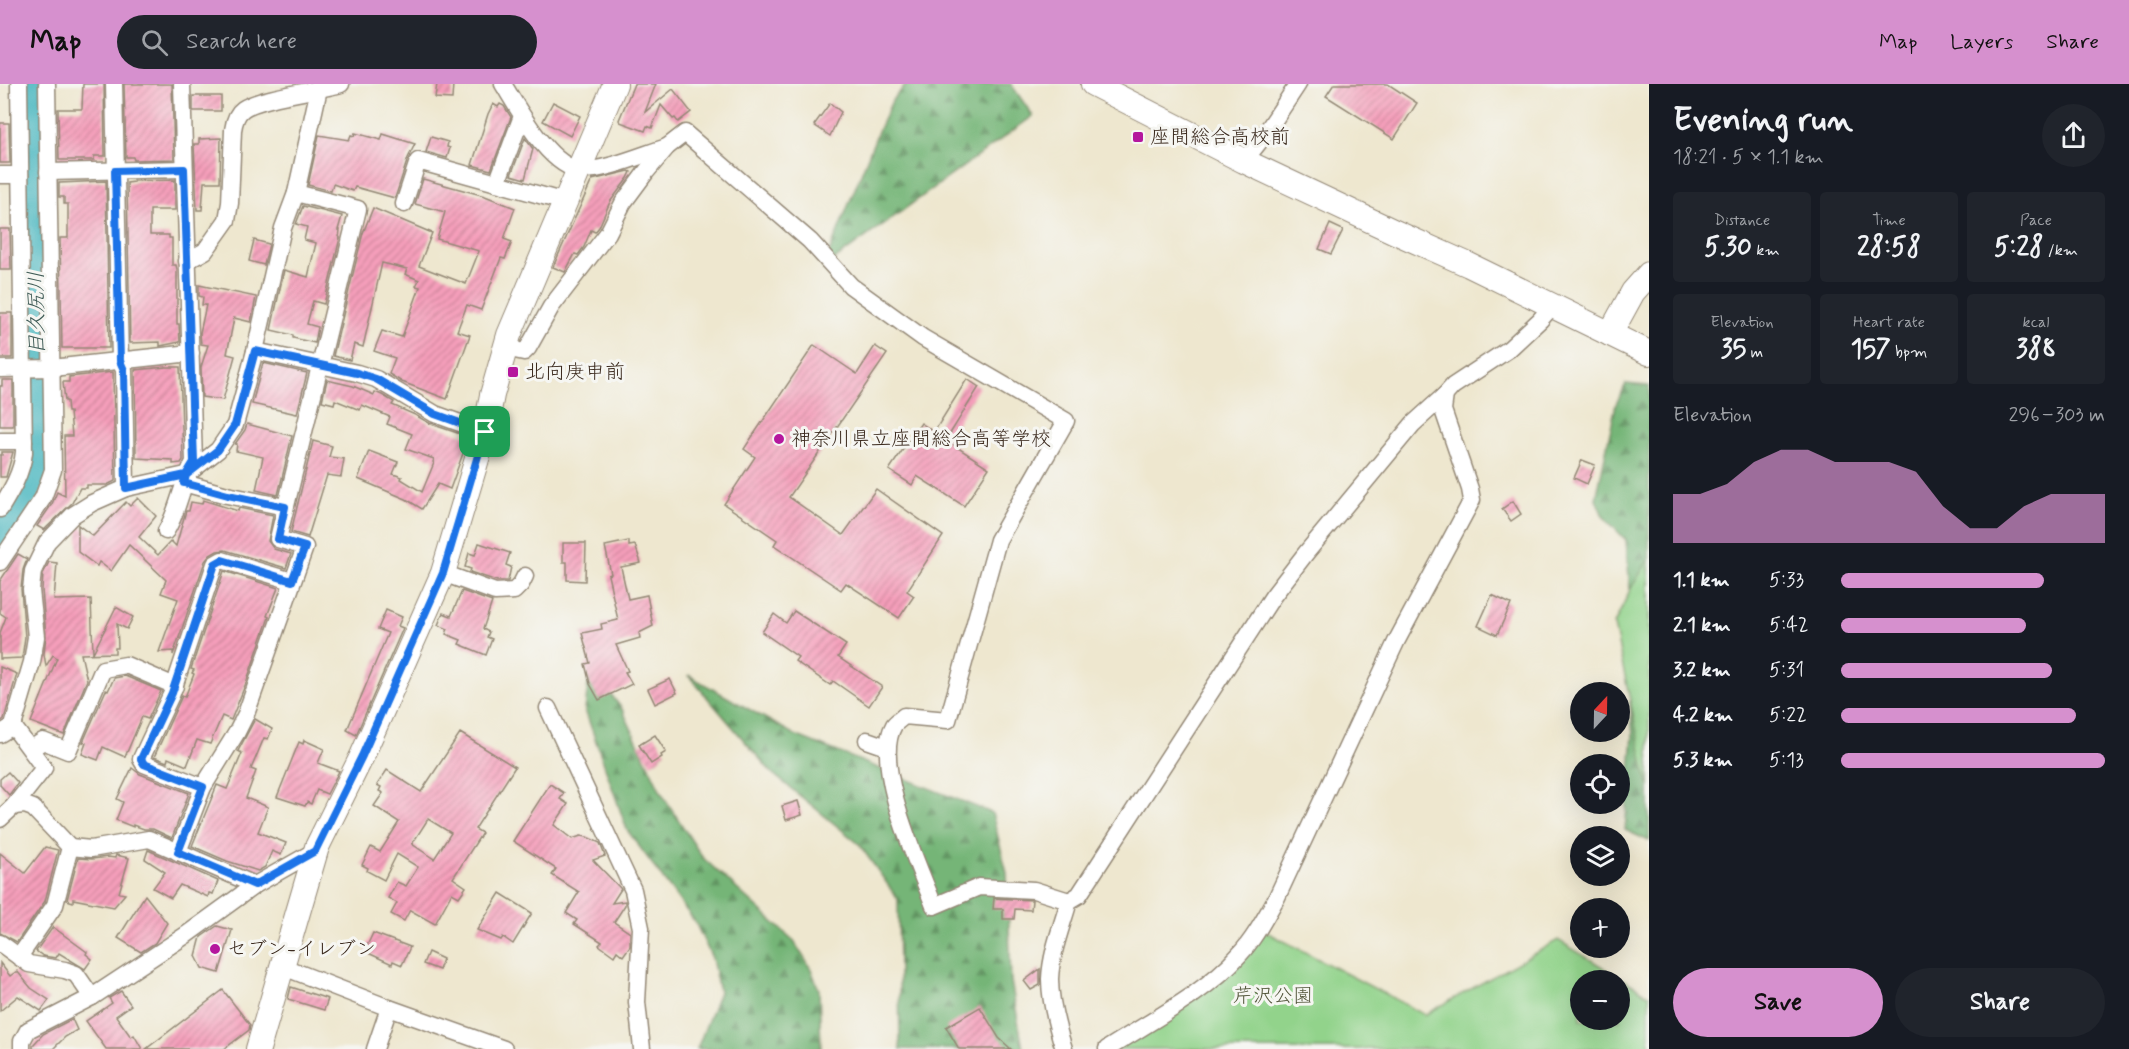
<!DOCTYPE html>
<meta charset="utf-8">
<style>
body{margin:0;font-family:Mynerve,"Klee One",sans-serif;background:#20242c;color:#f1f3f6;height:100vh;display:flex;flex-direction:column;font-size:22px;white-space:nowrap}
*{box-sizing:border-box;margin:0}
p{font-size:20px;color:#9ea1a6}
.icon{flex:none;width:33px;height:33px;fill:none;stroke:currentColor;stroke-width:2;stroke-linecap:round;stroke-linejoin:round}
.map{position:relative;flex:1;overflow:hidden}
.details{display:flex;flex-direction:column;background:#171b24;width:480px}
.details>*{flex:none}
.needle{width:39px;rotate:22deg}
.tools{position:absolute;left:1570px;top:598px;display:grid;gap:12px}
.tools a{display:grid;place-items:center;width:60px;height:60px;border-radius:50%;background:#171b24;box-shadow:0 6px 24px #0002;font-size:30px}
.pin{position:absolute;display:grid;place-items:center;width:51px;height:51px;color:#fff;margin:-26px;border-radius:12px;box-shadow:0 3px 9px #0006}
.round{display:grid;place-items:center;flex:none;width:63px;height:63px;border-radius:32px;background:#20242c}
.overview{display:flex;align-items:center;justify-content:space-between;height:102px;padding:0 24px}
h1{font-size:33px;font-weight:800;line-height:45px}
.stats{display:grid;grid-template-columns:repeat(3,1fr);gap:9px;height:102px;padding:6px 24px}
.stats div{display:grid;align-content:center;border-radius:6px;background:#20242c;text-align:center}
.stats b{font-size:26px;font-weight:800}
.stats small{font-size:16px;font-weight:400}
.stats p{font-size:16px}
.chart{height:168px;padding:12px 24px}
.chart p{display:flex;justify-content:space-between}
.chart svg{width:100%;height:108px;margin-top:6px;fill:#d690ce;opacity:.7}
.action{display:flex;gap:12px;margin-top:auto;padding:12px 24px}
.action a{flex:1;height:69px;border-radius:36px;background:#d690ce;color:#111;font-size:24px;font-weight:800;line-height:69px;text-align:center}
.action a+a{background:#20242c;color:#f1f3f6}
ul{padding:0 24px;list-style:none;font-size:20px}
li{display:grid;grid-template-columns:96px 72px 1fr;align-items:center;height:45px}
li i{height:15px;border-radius:8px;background:#d690ce}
header{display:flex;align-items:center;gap:36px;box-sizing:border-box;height:84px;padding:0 30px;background:#d690ce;color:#111}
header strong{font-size:28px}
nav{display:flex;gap:33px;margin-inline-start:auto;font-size:21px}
.search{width:420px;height:54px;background:#20242c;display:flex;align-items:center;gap:15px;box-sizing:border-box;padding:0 21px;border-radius:33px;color:#9ea1a6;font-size:22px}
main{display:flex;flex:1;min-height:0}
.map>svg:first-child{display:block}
.forest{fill:url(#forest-firs);stroke:#58704a;stroke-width:1.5}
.green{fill:#92d38b;stroke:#667e54;stroke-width:1.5;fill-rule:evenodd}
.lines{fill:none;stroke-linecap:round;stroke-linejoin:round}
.river{stroke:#47b6bf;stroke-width:27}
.building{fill:url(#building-hatch);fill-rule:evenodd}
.street-casing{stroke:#948876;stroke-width:19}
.secondary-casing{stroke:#948876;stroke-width:26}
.street{stroke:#fff;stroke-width:16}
.secondary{stroke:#fff;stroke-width:24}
.route-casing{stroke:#fff;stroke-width:12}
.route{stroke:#1a73e8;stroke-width:8}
.poi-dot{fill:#b5179e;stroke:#f6f6f2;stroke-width:2}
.labels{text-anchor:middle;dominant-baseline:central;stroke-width:6;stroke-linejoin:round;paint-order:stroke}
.poi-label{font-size:20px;fill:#3b2a1e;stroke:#f6f6f2;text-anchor:start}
.park-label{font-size:20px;fill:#515439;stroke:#f6f6f2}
.water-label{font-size:21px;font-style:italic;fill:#3f5b56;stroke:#f6f6f2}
</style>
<header>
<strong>Map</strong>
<div class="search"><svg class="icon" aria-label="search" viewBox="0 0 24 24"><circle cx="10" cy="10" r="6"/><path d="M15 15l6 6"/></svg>Search here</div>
<nav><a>Map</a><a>Layers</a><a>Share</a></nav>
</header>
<main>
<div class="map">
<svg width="1649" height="965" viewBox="0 0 1649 965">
<defs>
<pattern id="forest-firs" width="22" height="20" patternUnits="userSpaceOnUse" patternTransform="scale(1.5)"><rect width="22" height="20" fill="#75b577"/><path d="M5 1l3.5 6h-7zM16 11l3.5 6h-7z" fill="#619361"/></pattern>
<pattern id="building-hatch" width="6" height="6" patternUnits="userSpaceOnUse" patternTransform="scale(1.5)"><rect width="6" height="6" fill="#f69fbb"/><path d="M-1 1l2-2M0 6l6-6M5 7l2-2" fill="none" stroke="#c88297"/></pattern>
</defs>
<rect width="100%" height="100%" fill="#f6f6f2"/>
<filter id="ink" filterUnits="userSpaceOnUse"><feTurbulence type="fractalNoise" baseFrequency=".0167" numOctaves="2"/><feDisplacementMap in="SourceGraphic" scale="12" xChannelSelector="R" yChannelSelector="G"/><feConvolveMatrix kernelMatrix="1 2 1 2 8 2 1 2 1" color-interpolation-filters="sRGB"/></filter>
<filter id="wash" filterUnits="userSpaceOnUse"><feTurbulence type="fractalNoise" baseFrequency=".008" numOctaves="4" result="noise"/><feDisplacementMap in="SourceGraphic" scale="24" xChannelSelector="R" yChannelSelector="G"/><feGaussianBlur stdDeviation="1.35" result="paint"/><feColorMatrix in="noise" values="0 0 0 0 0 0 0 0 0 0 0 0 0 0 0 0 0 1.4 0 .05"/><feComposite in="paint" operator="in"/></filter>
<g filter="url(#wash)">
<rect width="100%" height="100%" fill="#eee7cf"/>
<g class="forest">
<polygon points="907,0 1011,0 1033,32 823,184 879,45 893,15"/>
<polygon points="1626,300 1649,302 1649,757 1625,746 1633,651 1627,585 1614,541 1630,506 1626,456 1603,432 1596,415 1616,320"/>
<polygon points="590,583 622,625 662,710 702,773 793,856 811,885 819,906 821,965 697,965 719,908 712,874 695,838 627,746 585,626"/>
<polygon points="688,591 795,651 992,729 1007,789 1011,897 1023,965 900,965 898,815 859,760 772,689"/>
</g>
<g class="green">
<polygon points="1649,475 1649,705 1614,541 1630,506"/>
<path d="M1259 844 1425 931 1558 856 1649 911V965H1107L1188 914ZM1581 897H1620V936H1581Z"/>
</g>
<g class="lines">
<polyline class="river" points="0,449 29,405 39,375 34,0"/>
</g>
<g id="blocks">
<g class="building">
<polygon points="83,0 104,0 105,72 94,72 94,76 59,76 58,25 82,25"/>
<polygon points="124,0 172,0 174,75 134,76 133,73 126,73"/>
<polygon points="437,0 453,0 452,15 435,14"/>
<polygon points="634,0 656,0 645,28 673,5 691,28 678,38 675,34 673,35 661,21 652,44 647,42 645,47 620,38 619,36"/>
<polygon points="1334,0 1388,0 1417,19 1394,55 1326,12"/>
<rect x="193" y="12" width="28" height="15"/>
<polygon points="553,18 580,32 570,52 543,37"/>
<polygon points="830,19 841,28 830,52 814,41"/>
<polygon points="493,20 498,23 500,20 504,22 511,33 491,86 472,81 488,30"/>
<polygon points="0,39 9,39 10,79 0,79"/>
<polygon points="355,49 381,56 383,50 415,60 408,74 395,114 355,103 353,107 333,100 331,107 308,101 319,51 349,56 351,51 354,52"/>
<polygon points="431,53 448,58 447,63 450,64 447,74 426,68"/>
<polygon points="221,54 220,98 204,98 202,126 197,126 194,60 199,60 199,55"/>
<polygon points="525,54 533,65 525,95 511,91"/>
<polygon points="629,87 631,88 628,94 610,118 599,143 595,148 591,146 584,163 578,171 575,170 565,188 553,183 592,96"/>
<polygon points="423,95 485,112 515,124 504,155 512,158 505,175 501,174 481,226 467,221 457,247 470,251 447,315 402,298 389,290 395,274 374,267 382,247 402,253 420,203 416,202 419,196 405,190 407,185 382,179 363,263 354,260 350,276 333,272 363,149 373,124 432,149 419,182 466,200 479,167 437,155 445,128 415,120"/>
<polygon points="175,96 175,126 150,126 150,151 169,151 169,154 172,154 172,181 176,181 177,185 177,240 179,240 180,258 160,262 160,258 130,259 127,99 134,98 134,97"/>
<polygon points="106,97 109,264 62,264 60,154 68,154 68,120 64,120 64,113 59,113 59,99"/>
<polygon points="303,122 342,132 338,146 340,146 339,154 340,154 324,220 313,217 307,240 318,243 315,259 293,254 293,251 271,246 284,186 308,193 316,159 304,156 307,143 296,140"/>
<polygon points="1330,140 1343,146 1331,170 1319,165"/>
<polygon points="0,145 10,145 11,186 0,186"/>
<polygon points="254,156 269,160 264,181 249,177"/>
<polygon points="199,201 256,213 251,238 234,234 227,270 235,272 223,316 202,313 201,283 208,261 201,260 200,249 206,221 202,221 203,213 199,212"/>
<rect x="0" y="229" width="12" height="45"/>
<polygon points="814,261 857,290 875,262 887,270 789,413 843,451 876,405 943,452 907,507 914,512 899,534 846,499 841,506 774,461 777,456 724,420 755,373 744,365"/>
<polygon points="263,279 307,289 297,330 252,320"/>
<polygon points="166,283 180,283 183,376 181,379 173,380 173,376 136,374 135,286"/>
<polygon points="113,288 115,397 107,401 87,401 87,404 80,404 72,419 44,446 37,442 52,420 57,408 65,412 64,352 72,352 70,328 68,328 67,317 65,317 63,298 69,298 69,293"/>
<polygon points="967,295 979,303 946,356 989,384 964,422 917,392 912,401 889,386 921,339 934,348"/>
<polygon points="2,296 13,296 13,342 0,342 0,302 2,302"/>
<polygon points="327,296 353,302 374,311 375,308 382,311 394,318 392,321 415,331 431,340 469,353 450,405 438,400 422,425 406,415 358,395 369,367 398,378 393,390 402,393 401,395 422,408 434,379 433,378 434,375 406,365 412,350 387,340 390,333 362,321 360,326 335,316 334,320 322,317"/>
<polygon points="247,340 292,352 278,411 256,406 263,373 236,367 237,360 235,360 245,346"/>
<polygon points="313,357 332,362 329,373 344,375 341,393 327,391 308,453 291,448"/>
<polygon points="2,368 13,368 6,393 0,393 0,371 2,371"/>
<polygon points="1582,376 1595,381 1587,400 1574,394"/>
<polygon points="138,414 156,432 139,453 158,471 171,457 176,462 183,437 186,427 189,427 191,418 202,420 203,416 238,427 239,424 273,431 268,457 274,465 291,470 286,484 225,466 217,467 210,471 205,477 173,571 173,567 159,568 178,515 161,509 166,496 129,461 111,487 99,478 97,482 78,468 78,441 93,452 126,418 130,422"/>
<polygon points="1513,417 1521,430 1511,437 1502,425"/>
<polygon points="629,457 629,462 635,461 641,479 621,483 628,515 647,511 653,542 639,549 640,554 616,561 628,587 625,588 632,600 599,616 590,600 585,580 590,579 582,549 602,545 601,540 618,536 608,491 611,490 605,462"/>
<polygon points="479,459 510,469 506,481 511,483 508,497 497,497 470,488 471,485 465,483 469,469 475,471"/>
<polygon points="563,459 586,459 585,497 567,496 567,478 563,478"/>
<polygon points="18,470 27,475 23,486 21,505 25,553 22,574 0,575 0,549 6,533 0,529 0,497"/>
<polygon points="49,478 57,479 54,516 91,515 93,569 116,523 133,533 127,545 117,540 118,564 115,564 115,569 81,570 87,596 64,651 31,638 57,574 53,571 46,582 44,570 46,552 42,506 43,490"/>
<polygon points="224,487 278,504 267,532 269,533 246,599 231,636 222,632 210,660 197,656 187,682 168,674 167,678 154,673 182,612 185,613 194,590 192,589 194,586 191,585"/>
<polygon points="462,507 492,518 483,545 489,548 487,553 492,555 486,571 459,560 461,556 446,550 448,545 438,541 443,529 451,532"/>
<polygon points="1492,511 1511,520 1497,551 1478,542"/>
<polygon points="386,526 402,533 398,542 403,544 356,651 347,646 388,549 378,545"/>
<polygon points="794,527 846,561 838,573 882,603 869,622 833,597 830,601 795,577 798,573 762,548 774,530 786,539"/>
<polygon points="0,583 17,590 4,635 0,638"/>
<polygon points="125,592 161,607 148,635 142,633 125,673 103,663 98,676 82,670 86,659 83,658 106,606 108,607 114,594"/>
<polygon points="670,595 677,609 655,620 648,605"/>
<polygon points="255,635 272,645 268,655 264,654 251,685 256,687 246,714 268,723 258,748 286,759 281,771 272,767 265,783 258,787 227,777 192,762 217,701 227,705 242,669 238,667"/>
<path d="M460 649 515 683 475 745 482 749 453 794 466 803 459 813 452 809 435 840 410 826 404 837 391 830 397 819 388 814 397 798 406 802 418 783 397 770 384 796 367 787 368 784 362 781 371 763 380 768 399 738 374 722 383 709 379 707 381 703 377 701 387 686 421 708ZM428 735 451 749 434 775 412 760Z"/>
<polygon points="655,651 666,668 661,671 662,673 651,680 639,661"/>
<polygon points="304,656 324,665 318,679 339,687 327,710 317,706 311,720 307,718 305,722 277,713 299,658 303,660"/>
<polygon points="132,684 140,690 189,709 172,754 153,745 144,745 133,741 133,743 116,736 123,718 117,715"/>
<polygon points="8,688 18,699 9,711 0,701 0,695"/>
<polygon points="550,700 564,709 560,715 568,720 554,741 572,755 581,752 587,753 600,759 605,772 593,776 621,805 612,819 625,817 625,821 614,838 630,849 630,862 623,872 617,867 614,872 599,861 602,858 574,840 577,836 566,829 579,808 552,791 556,785 513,757"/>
<polygon points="798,717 802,731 786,736 782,722"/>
<polygon points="45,763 58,766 45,817 17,858 0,849 0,769 25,789"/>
<polygon points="148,766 218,797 213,810 209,809 208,813 180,801 171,814 153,804 165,788 145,775"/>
<polygon points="116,771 129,774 119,809 125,810 114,823 73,815 73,818 67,816 78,774 92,775 108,773 115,774"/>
<polygon points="500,809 532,829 513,860 503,853 501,856 477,846"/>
<polygon points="145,811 167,839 155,859 141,868 118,854"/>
<polygon points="994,814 1032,816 1031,826 1015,825 1014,835 1003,835 1003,825 993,825"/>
<polygon points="217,842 232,846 219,889 202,884 196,872 201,853"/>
<polygon points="53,843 87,868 86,870 92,875 85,885 59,869 56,874 43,872 36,867"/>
<polygon points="373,849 410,863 402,881 393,877 392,880 366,868 367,865 366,864"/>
<polygon points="428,868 443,875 439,886 423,880"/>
<polygon points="0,879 10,892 17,887 31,904 49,916 41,927 18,912 0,927"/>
<polygon points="1040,885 1040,901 1031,906 1024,897"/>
<polygon points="291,903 328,915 324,926 288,915"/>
<polygon points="223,906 250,941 249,946 224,965 146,965"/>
<polygon points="121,907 131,921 116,932 131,953 134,951 142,965 106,965 86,937 112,919 109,914"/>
<polygon points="980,923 999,954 1011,965 959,965 946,943"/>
<polygon points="72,935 77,946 65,953 53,965 33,965 33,961 43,950"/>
</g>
</g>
</g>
<g filter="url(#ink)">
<use href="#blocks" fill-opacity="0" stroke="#948876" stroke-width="1.5"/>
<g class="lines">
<g class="street-casing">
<g id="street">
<polyline points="114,0 120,277 124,286 126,404"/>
<path d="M503 0C518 24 550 85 582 86 605 87 644 70 667 63"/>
<polyline points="1244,77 1263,53 1298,0"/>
<polyline points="48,88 184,85"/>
<polyline points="0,91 20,91"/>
<polyline points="497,99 522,32"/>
<polyline points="404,120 418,77 565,118"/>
<path d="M187 177 205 167 227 136 230 119 233 46C234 39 236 30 243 25 260 13 317 7 341 0"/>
<path d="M505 264 524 268 528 264 551 223 608 149 623 119 646 88 667 63 685 49 810 157 851 202 923 254 1066 337 998 456 948 636 904 632C901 635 896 638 894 641 871 680 919 782 934 822L979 803 1034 806 1069 817C1062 842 1051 869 1050 895 1050 918 1057 943 1064 965"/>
<polyline points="255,267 357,289 376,295 435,330 485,348"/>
<polyline points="0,285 52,284 191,269"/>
<polyline points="0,357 24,357"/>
<polyline points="184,399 227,411 285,423"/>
<path d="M0 425C11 407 22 389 24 368L19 0"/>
<path d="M166 447C179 426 181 400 194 378L182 0"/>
<polyline points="0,478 43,414 53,386 47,0"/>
<polyline points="443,489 495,508 514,507 521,500 525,492"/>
<polyline points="548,624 633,806 641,844 637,918 642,965"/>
<polyline points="0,650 13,642 32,578 36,553 31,506 33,487 47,458 73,431 92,419 126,404 186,391 218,366 235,341 255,267 283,144 296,109 320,0"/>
<polyline points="867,656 887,663"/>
<polyline points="31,665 43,657 68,667 103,585 126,581 175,602"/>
<polyline points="203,703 144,680 141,675 172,609 215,480 222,476 292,497"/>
<polyline points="14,722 25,721 33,724 70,763 55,821 19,873"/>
<polyline points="0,735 14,722 44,684 13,642"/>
<polyline points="70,763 91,765 149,755 255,801"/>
<polyline points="178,768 203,703 237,648 246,630 305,463 278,455 358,125 296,109"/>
<polyline points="1069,817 1079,811 1273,512 1306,469 1413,340 1445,311"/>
<polyline points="0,859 29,880 65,886 76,890 92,913"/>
<polyline points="281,882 389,924 504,965"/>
<polyline points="22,965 22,957 28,946 92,913 186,851 255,801 315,767"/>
<polyline points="375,965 389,924"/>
<path d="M1107 965C1149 938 1207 908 1239 871 1255 854 1266 832 1277 813L1396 558 1472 416 1470 405 1443 326 1445 311 1453 302 1509 265 1540 236 1552 222"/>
</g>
</g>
<g class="secondary-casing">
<g id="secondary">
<polyline points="1093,0 1244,77 1395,148 1469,181 1649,269"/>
<polyline points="1610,250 1633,208 1649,190"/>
<polyline points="258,965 317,763 362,672 443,489 485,348 492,311 509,251 615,0"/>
</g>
</g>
<use href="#street" class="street"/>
<use href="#secondary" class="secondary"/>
</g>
</g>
<g class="lines" filter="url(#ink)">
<g class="route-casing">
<polyline id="route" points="485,348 435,330 376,295 357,289 255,267 235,341 218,366 186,391 194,378 184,85 115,87 120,277 124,286 126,404 186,391 184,399 228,411 285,423 278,455 305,463 292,497 222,476 215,480 172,609 141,675 144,680 203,703 178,768 255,801 315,767 362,672 443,489 485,348"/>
</g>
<use href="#route" class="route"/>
</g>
<g class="poi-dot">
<rect x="1132" y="47" width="12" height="12" rx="3"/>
<rect x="507" y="282" width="12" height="12" rx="3"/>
<circle cx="779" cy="355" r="6"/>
<circle cx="215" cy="865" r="6"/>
</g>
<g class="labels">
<g class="poi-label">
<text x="1150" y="53">座間総合高校前</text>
<text x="525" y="288">北向庚申前</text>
<text x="791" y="355">神奈川県立座間総合高等学校</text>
<text x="227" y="865">セブン-イレブン</text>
</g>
<g class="park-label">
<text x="1273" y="912">芹沢公園</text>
</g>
<g class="water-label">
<text transform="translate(37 229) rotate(-91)">目久尻川</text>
</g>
</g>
</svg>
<div class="tools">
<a><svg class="needle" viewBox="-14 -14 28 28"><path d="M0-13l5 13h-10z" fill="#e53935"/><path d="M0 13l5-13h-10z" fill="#9ea1a6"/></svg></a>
<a><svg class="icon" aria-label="locate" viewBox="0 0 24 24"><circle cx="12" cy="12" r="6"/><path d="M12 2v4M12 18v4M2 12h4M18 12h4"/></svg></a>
<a><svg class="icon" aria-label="layers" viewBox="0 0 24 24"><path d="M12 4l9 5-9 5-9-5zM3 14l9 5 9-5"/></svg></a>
<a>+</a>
<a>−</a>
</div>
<div class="pin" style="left:485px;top:348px;background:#1e9e55"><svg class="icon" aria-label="arrive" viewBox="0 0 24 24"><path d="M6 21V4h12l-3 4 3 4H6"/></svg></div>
</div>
<section class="details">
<div class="overview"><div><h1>Evening run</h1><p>18:21 · 5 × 1.1 km</p></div><a class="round"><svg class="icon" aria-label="share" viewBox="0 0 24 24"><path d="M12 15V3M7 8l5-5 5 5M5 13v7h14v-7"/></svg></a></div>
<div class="stats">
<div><p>Distance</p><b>5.30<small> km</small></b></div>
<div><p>Time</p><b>28:58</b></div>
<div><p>Pace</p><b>5:28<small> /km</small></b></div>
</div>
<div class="stats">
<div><p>Elevation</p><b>35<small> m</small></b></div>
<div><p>Heart rate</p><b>157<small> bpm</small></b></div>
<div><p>kcal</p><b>388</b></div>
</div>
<div class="chart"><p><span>Elevation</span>296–303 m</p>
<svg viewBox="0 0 160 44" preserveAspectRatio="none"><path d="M0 44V24L10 24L20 20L30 11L40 6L50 6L60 11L70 11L80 11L90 15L100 29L110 38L120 38L130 29L140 24L150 24L160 24V44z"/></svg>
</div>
<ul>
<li><b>1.1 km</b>5:33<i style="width:77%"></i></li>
<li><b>2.1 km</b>5:42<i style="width:70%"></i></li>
<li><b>3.2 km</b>5:31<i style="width:80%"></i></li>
<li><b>4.2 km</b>5:22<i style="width:89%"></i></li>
<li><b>5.3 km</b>5:13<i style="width:100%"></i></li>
</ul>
<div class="action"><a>Save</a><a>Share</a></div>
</section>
</main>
